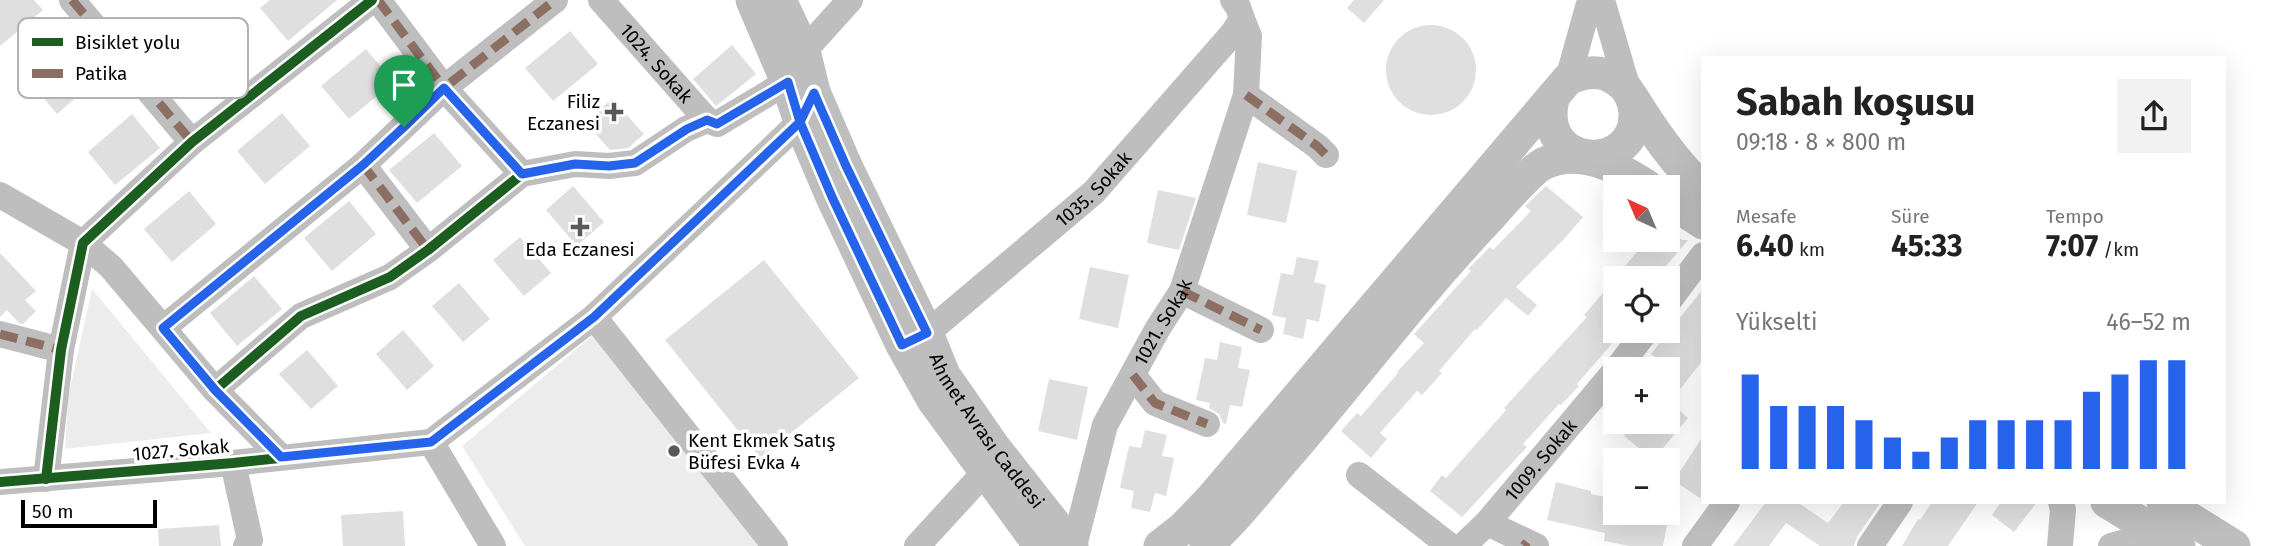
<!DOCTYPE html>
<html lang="tr">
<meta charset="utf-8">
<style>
body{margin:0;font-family:"Fira Sans",sans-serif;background:#f2f2f2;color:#222;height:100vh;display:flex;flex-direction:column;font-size:26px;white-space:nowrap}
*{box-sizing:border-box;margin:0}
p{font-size:23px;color:#767676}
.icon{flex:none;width:38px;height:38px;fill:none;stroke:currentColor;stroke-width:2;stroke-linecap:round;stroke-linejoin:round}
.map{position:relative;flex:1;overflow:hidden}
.panel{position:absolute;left:1701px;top:56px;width:525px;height:448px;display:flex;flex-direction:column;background:#fff;border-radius:0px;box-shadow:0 7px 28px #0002}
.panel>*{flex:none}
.needle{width:46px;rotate:316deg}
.tools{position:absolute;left:1603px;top:175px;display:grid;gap:14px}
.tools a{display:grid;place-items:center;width:77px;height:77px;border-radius:0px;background:#fff;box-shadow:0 7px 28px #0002;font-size:35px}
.scale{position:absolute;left:21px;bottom:18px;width:136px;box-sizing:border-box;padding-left:7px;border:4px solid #000;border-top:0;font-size:19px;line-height:24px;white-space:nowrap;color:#000;-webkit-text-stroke:5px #fff;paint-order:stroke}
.pin{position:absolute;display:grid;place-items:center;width:60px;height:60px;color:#fff;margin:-72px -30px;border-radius:50% 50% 50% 0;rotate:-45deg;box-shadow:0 0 7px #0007}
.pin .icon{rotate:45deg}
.round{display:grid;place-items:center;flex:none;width:74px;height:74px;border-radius:0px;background:#f2f2f2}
.head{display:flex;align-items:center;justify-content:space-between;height:119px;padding:0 35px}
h1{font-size:38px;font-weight:700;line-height:52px}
.stats{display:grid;grid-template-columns:repeat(3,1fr);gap:10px;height:119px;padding:7px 35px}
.stats div{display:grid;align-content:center}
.stats b{font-size:30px;font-weight:700}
.stats small{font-size:19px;font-weight:400}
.stats p{font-size:19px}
.chart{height:196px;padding:14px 35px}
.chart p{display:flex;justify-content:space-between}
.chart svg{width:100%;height:126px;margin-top:7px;stroke:#2563eb;stroke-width:6}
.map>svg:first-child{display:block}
.green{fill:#ececec}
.building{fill:#dfdfdf}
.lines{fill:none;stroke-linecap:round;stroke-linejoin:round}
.minor{stroke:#bebebe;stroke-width:26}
.major{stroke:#bebebe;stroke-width:33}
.quiet{stroke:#8d6e63;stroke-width:9;stroke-dasharray:18 9;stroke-linecap:butt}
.cycleway-casing{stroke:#fff;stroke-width:15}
.cycleway{stroke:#1b5e20;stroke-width:10}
.route-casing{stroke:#fff;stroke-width:14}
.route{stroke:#2563eb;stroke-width:9}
.poi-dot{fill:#595959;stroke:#fff;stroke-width:2.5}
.labels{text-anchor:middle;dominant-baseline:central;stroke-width:7;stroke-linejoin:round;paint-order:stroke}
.street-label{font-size:19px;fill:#000;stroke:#fff}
.poi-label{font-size:19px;fill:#000;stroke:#fff;text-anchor:end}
.key{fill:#fff;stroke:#b2b2b2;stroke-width:2}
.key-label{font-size:19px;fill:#000}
</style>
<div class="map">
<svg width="2269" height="546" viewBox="0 0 2269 546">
<rect width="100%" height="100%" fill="#fff"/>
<g class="green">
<polygon points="92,289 211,433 65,449 68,398"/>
<polygon points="593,335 764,546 525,546 462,446"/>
</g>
<g class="building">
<polygon points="0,0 34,0 43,10 0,46"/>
<polygon points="270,0 337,0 288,41 260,8"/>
<polygon points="1354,0 1384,0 1364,23 1347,8"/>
<circle cx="1431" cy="70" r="45"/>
<polygon points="570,31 598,64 553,101 525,68"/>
<polygon points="74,43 101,76 57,114 29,80"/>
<polygon points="732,45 756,74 716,106 693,79"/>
<polygon points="366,49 394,82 349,119 321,86"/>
<polygon points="612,99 644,134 628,148 610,150 585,122"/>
<polygon points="282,113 310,146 265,184 237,151"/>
<polygon points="132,114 160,148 115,185 88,152"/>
<polygon points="434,133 462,166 417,203 389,170"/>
<polygon points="1258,162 1297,171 1286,223 1247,215"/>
<polygon points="573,186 604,222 577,246 546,210"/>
<polygon points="1546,186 1583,217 1564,239 1516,287 1537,305 1528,316 1506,298 1477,330 1475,329 1439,371 1442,373 1422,395 1417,391 1380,433 1387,439 1371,458 1341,431 1357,413 1361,416 1398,373 1397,372 1424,343 1414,334 1471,271 1468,269 1490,247 1493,250 1531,211 1525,206"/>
<polygon points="1158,190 1196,198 1179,250 1147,243"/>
<polygon points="189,191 216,224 172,262 144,229"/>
<polygon points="349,201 376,234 332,271 304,238"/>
<polygon points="1668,228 1682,240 1688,240 1656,278 1615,278 1647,240 1668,240"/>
<polygon points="520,237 551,273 524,296 493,260"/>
<polygon points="0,253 36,291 25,300 36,311 23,324 19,323 7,310 0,317"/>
<polygon points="1297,257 1319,261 1314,282 1326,285 1319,322 1307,319 1303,339 1283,334 1286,318 1272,315 1281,273 1293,275"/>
<polygon points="764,260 859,378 760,458 665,340"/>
<polygon points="1090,267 1129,275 1118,328 1079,319"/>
<polygon points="254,276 282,309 237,346 210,313"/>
<polygon points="1615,279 1615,331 1623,331 1577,384 1579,386 1561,405 1559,404 1523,444 1527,447 1462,517 1430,491 1442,475 1446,478 1506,410 1504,408 1587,317 1584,315"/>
<polygon points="459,283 490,319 463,342 432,306"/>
<polygon points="1703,289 1703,360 1670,402 1688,418 1653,460 1624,436 1636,422 1668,422 1668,367 1651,354"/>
<polygon points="403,330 434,366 407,390 376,354"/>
<polygon points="1220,342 1242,347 1238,368 1250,370 1242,407 1230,405 1226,424 1223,423 1219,414 1209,408 1210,403 1196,400 1205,358 1217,360"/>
<polygon points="307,350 338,386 311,409 279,374"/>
<polygon points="1049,379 1088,387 1077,440 1038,431"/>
<polygon points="1145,430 1167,435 1162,456 1174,458 1166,496 1155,493 1150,512 1131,508 1134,491 1120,488 1129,446 1141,448"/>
<polygon points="1703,436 1703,500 1674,481"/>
<polygon points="1556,482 1591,491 1591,494 1615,499 1615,513 1669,513 1663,546 1630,546 1604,541 1605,533 1547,520"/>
<polygon points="1766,502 1797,502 1828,523 1844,502 1881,502 1857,537 1854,546 1820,546 1786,523 1769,546 1733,546"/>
<polygon points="1932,502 1978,502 1948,546 1902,546 1918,519 1920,520"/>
<polygon points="2001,502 2037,502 2014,532 1992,515"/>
<polygon points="403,511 405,546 343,546 341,515"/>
<polygon points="219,525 221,546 159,546 158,529"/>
</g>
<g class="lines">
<g class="minor">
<polyline points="72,0 192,142"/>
<polyline points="378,0 444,88 522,174"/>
<path id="s1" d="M601 0 707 120 717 124 787 82 804 51 850 0"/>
<polyline points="1602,0 1627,86"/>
<polyline points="1568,79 1590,0"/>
<polyline points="1246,95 1317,146 1326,155"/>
<polyline points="363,165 428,250"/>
<polyline points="0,195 83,243 111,267 215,390 281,457"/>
<polyline points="1182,291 1261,330"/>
<polyline points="1668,302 1703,255"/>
<polyline points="594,317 775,546"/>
<polyline points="163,328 363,165 444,88 555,0"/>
<polyline points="0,334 61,350"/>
<path id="s2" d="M911 341 927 333 1094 192 1233 33 1242 19 1238 7 1233 0"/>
<polyline points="1617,369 1646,331"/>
<polyline points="1133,375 1155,403 1207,424"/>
<polyline points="215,390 301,316 390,277 428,250 522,174 575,164 609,166 635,163 686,129 707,120"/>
<polyline points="431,442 493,546"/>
<polyline points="233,463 250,540 246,546"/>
<polyline points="1359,475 1450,546"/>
<polyline points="46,479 61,350 83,243 192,142 372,0"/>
<polyline points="0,482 233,463 431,442 594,317 800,122 808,106"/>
<polyline points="1487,523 1536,546"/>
<polyline points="917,546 985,472"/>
<path id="s3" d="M1074 546 1105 425 1158 328 1182 291 1246 95 1249 36 1242 19"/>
<path id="s4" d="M1463 546 1487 523 1615 371"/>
<polyline points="1695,546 1727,502"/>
<polyline points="1870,546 1900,502"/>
<polyline points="2060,546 2063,510 2061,502"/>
<polyline points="2111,546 2158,533"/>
</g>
<g class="major">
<polyline points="752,0 787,82 800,122 832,197 902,345 933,400 1040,546"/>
<path id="s5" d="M780 0 804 51 814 92 846 166 927 333 944 375 994 447 1072 546"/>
<path d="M1632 97C1652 129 1674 162 1703 189"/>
<polyline points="1668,200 1703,223"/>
<polyline points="2107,502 2179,546"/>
<polyline points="2163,502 2234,546"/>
<path d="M1160 546 1183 528 1211 499 1568 79C1586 71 1602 69 1618 81 1629 88 1634 101 1635 113 1637 175 1536 170 1553 99"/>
<path d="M1206 546C1236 519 1261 486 1288 455 1355 377 1417 294 1488 219 1499 207 1532 168 1545 163 1581 147 1618 167 1648 187"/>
</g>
<g class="quiet">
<polyline points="72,0 192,142"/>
<polyline points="378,0 444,88 522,174"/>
<polyline points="1246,95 1317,146 1326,155"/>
<polyline points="363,165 428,250"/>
<polyline points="1182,291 1261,330"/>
<polyline points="163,328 363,165 444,88 555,0"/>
<polyline points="0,334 61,350"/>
<polyline points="1133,375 1155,403 1207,424"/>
<polyline points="1524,546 1527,542"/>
</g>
<g class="cycleway-casing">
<g id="cycleway">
<polyline points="215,390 301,316 390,277 428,250 522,174 575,164 609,166 635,163 686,129 707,120"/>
<polyline points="46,479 61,350 83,243 192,142 372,0"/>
<polyline points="0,482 233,463 431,442 594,317 800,122 814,92"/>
</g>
</g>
<use href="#cycleway" class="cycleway"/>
</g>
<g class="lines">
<g class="route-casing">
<polyline id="route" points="404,127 363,165 163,328 215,390 281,457 431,442 594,317 800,122 832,197 902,345 927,333 846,166 814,93 800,122 788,82 717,124 707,120 687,129 635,163 609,166 575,164 522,174 444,88 404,127"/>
</g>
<use href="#route" class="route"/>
</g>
<g class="poi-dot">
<path d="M610.5 101.5h7v7h7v7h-7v7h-7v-7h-7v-7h7z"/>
<path d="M576.5 216.5h7v7h7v7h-7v7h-7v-7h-7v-7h7z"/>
<circle cx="674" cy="451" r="7"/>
</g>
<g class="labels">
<g class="street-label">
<text stroke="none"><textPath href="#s1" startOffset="84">1024. Sokak</textPath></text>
<text stroke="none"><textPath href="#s2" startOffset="238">1035. Sokak</textPath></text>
<text stroke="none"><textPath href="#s3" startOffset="243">1021. Sokak</textPath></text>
<text stroke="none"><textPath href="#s5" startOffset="480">Ahmet Avrası Caddesi</textPath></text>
<text transform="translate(181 450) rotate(-5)">1027. Sokak</text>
<text stroke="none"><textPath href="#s4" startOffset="116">1009. Sokak</textPath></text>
</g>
<g class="poi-label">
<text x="600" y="101">Filiz<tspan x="600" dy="22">Eczanesi</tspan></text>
<text x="580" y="249" text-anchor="middle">Eda Eczanesi</text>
<text x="688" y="440" text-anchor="start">Kent Ekmek Satış<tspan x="688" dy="22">Büfesi Evka 4</tspan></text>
</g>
</g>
<rect x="18" y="18" width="230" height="80" rx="10" class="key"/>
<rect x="32" y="38" width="31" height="8" fill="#1b5e20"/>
<rect x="32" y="69" width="31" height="9" fill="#8d6e63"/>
<g class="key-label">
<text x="75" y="49">Bisiklet yolu</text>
<text x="75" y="80">Patika</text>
</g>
</svg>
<div class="tools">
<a><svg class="needle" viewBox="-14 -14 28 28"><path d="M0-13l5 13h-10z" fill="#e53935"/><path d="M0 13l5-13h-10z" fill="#767676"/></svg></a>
<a><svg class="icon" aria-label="locate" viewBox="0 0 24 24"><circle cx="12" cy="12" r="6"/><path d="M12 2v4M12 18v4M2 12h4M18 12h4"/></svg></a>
<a>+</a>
<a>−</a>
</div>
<div class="scale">50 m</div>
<div class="pin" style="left:404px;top:127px;background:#1e9e55"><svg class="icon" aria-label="arrive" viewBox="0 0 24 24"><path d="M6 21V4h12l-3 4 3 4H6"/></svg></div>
<section class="panel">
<div class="head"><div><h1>Sabah koşusu</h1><p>09:18 · 8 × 800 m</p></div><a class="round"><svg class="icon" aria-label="share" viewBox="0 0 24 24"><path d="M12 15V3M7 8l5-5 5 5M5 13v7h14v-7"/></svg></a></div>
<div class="stats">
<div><p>Mesafe</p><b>6.40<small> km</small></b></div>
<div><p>Süre</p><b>45:33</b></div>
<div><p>Tempo</p><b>7:07<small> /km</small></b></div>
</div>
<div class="chart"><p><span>Yükselti</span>46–52 m</p>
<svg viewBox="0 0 160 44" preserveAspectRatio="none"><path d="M5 44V11M15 44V22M25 44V22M35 44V22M45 44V27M55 44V33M65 44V38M75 44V33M85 44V27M95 44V27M105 44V27M115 44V27M125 44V17M135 44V11M145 44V6M155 44V6"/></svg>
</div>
</section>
</div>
